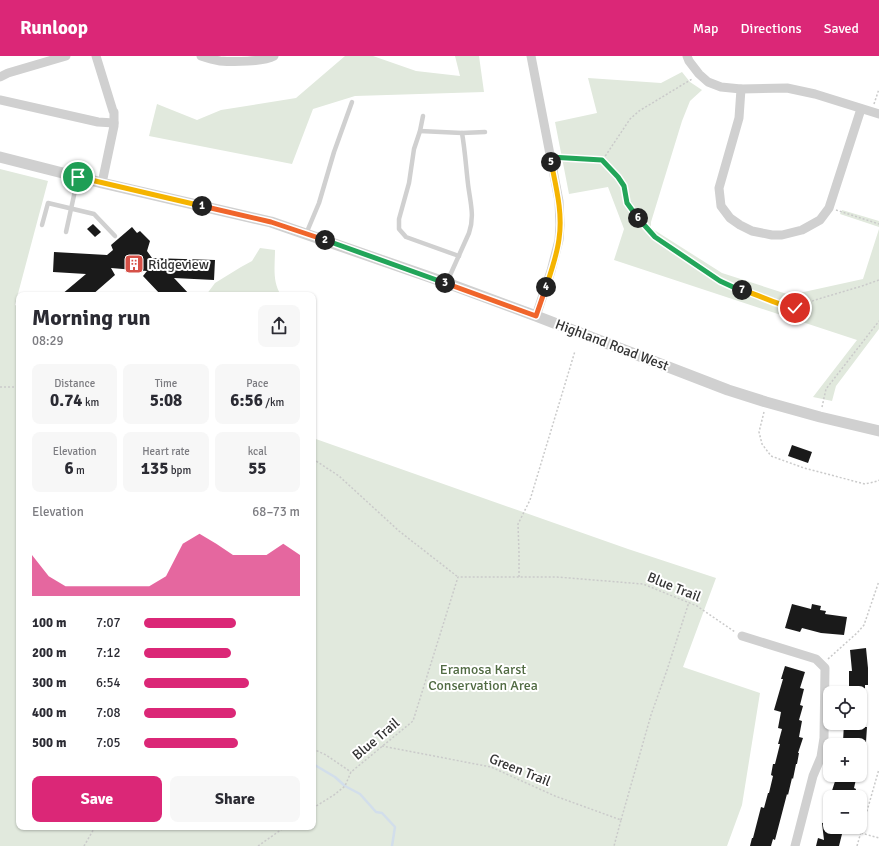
<!DOCTYPE html>
<meta charset="utf-8">
<style>
body{margin:0;font-family:Signika,sans-serif;background:#f7f7f7;color:#2b2b33;height:100vh;display:flex;flex-direction:column;font-size:15px;white-space:nowrap}
*{box-sizing:border-box;margin:0}
p{font-size:13px;color:#7c7c81}
.icon{flex:none;width:22px;height:22px;fill:none;stroke:currentColor;stroke-width:2;stroke-linecap:round;stroke-linejoin:round}
.map{position:relative;flex:1;overflow:hidden}
.side{position:absolute;left:16px;top:236px;width:300px;height:538px;display:flex;flex-direction:column;background:#fff;border-radius:8px;box-shadow:0 1px 3px #0004}
.side>*{flex:none}
.buttons{position:absolute;left:823px;top:630px;display:grid;gap:8px}
.buttons a{display:grid;place-items:center;width:44px;height:44px;border-radius:8px;background:#fff;box-shadow:0 1px 3px #0004;font-size:20px}
.pin{position:absolute;display:grid;place-items:center;width:34px;height:34px;color:#fff;margin:-17px;border:2px solid #fff;border-radius:50%;box-shadow:0 1px 4px #0007}
.km{position:absolute;width:20px;height:20px;margin:-10px;border-radius:50%;background:#222;color:#fff;font-size:11px;line-height:20px;text-align:center}
.round{display:grid;place-items:center;flex:none;width:42px;height:42px;border-radius:8px;background:#f7f7f7}
.overview{display:flex;align-items:center;justify-content:space-between;height:68px;padding:0 16px}
h1{font-size:22px;font-weight:700;line-height:30px}
.stats{display:grid;grid-template-columns:repeat(3,1fr);gap:6px;height:68px;padding:4px 16px}
.stats div{display:grid;align-content:center;border-radius:8px;background:#f7f7f7;text-align:center}
.stats b{font-size:17px;font-weight:700}
.stats small{font-size:11px;font-weight:400}
.stats p{font-size:11px}
.chart{height:112px;padding:8px 16px}
.chart p{display:flex;justify-content:space-between}
.chart svg{width:100%;height:72px;margin-top:4px;fill:#db2777;opacity:.7}
.primary-button{display:flex;gap:8px;margin-top:auto;padding:8px 16px}
.primary-button a{flex:1;height:46px;border-radius:8px;background:#db2777;color:#fff;font-size:16px;font-weight:700;line-height:46px;text-align:center}
.primary-button a+a{background:#f7f7f7;color:#2b2b33}
ul{padding:0 16px;list-style:none;font-size:13px}
li{display:grid;grid-template-columns:64px 48px 1fr;align-items:center;height:30px}
li i{height:10px;border-radius:5px;background:#db2777}
header{display:flex;align-items:center;gap:24px;box-sizing:border-box;height:56px;padding:0 20px;background:#db2777;color:#fff}
header strong{font-size:19px}
nav{display:flex;gap:22px;margin-inline-start:auto;font-size:14px}
.map>svg:first-child{display:block}
.green{fill:#e1e9dd}
.lines{fill:none;stroke-linecap:round;stroke-linejoin:round}
.stream{stroke:#d2deeb;stroke-width:2.5}
.building{fill:#1a1a1a}
.path{stroke:#cacaca;stroke-width:1.5;stroke-dasharray:2 2;stroke-linecap:butt}
.service{stroke:#d0d0d0;stroke-width:4.5}
.minor{stroke:#d0d0d0;stroke-width:9}
.tertiary{stroke:#d0d0d0;stroke-width:11}
.split-1-casing{stroke:#fff;stroke-width:8}
.split-2-casing{stroke:#fff;stroke-width:8}
.split-3-casing{stroke:#fff;stroke-width:8}
.split-4-casing{stroke:#fff;stroke-width:8}
.split-5-casing{stroke:#fff;stroke-width:8}
.split-6-casing{stroke:#fff;stroke-width:8}
.split-7-casing{stroke:#fff;stroke-width:8}
.split-8-casing{stroke:#fff;stroke-width:8}
.split-1{stroke:#f5b400;stroke-width:5}
.split-2{stroke:#f0652b;stroke-width:5}
.split-3{stroke:#22a559;stroke-width:5}
.split-4{stroke:#f0652b;stroke-width:5}
.split-5{stroke:#f5b400;stroke-width:5}
.split-6{stroke:#22a559;stroke-width:5}
.split-7{stroke:#22a559;stroke-width:5}
.split-8{stroke:#f5b400;stroke-width:5}
.labels{text-anchor:middle;dominant-baseline:central;stroke-width:4;stroke-linejoin:round;paint-order:stroke}
.poi-label{font-size:14px;fill:#333;stroke:#fff;text-anchor:start}
.street-label{font-size:14px;fill:#333;stroke:#fff}
.park-label{font-size:14px;fill:#516b43;stroke:#fff}
</style>
<header>
<strong>Runloop</strong>
<nav><a>Map</a><a>Directions</a><a>Saved</a></nav>
</header>
<div class="map">
<svg width="879" height="790" viewBox="0 0 879 790">
<rect width="100%" height="100%" fill="#fff"/>
<g class="green">
<polygon points="345,0 373,0 416,15 460,20 455,0 479,0 484,36 355,40 313,53 292,108 149,80 157,48 197,64 221,54 296,42"/>
<polygon points="682,16 690,26 702,34 690,45 682,65 651,166 651,172 722,217 790,239 863,223 879,173 879,273 836,330 832,345 813,341 857,284 614,204 624,173 608,131 569,138 555,66 597,57 588,22 661,27"/>
<polygon points="0,113 48,125 15,249 19,251 19,771 313,771 313,382 628,493 716,522 683,611 760,637 742,749 727,790 0,790"/>
<polygon points="842,154 879,165 879,171 840,158"/>
<path d="M260 192 275 194C275 209 272 226 281 239H206L215 227 241 211 252 205Z"/>
</g>
<g class="lines">
<polyline class="stream" points="313,708 335,721 345,730 360,738 376,756 382,757 395,771 392,790"/>
</g>
<g class="building">
<polygon points="93,168 101,176 95,181 87,173"/>
<polygon points="132,171 137,177 140,175 150,185 147,195 152,202 215,204 214,224 174,222 190,239 161,239 143,220 147,215 111,212 115,219 92,239 61,239 86,218 53,216 54,196 107,199 113,194 111,189"/>
<polygon points="792,389 812,396 808,407 788,400"/>
<polygon points="792,548 811,553 812,548 821,550 820,554 826,555 825,558 847,561 844,579 821,577 802,572 800,576 785,572"/>
<polygon points="866,592 868,612 868,629 865,629 865,637 849,637 849,615 852,615 850,594"/>
<polygon points="785,610 805,616 800,632 804,633 800,649 803,650 799,664 802,665 799,681 803,682 798,697 799,697 797,708 796,708 793,723 792,722 788,739 787,738 775,784 773,783 771,790 750,790 752,782 753,782 761,751 764,752 768,737 769,737 773,720 771,719 773,708 775,708 780,688 778,688 782,673 778,672 781,656 774,654 783,623 781,623"/>
<polygon points="844,667 865,667 865,671 867,671 866,686 843,686"/>
<polygon points="837,719 857,719 854,732 856,733 854,741 830,741"/>
<polygon points="830,766 830,771 841,771 842,778 839,790 816,790 818,782 824,784 822,767"/>
</g>
<g class="lines">
<g class="path">
<polyline points="874,48 879,33"/>
<polyline points="560,102 602,105 630,63 639,55 692,23"/>
<polyline points="602,105 618,121 624,129 627,147 634,158 655,181 720,225 733,231 753,237 784,250 795,252 815,244 862,230 879,224"/>
<polyline points="836,154 879,168"/>
<polyline points="0,331 19,331"/>
<polyline points="822,351 826,333 879,265"/>
<polyline points="764,356 759,376 762,388 771,400 804,412 865,428 878,425 879,424"/>
<polyline points="313,403 339,420 399,475 458,521"/>
<polyline points="519,521 519,497 518,468 530,444 575,295"/>
<polyline points="828,603 857,577 864,569 879,525"/>
<polyline points="382,690 491,711 555,740 621,764 614,790"/>
<polyline points="313,693 326,699 351,716"/>
<polyline points="313,752 334,739 345,730 351,716 413,665 458,521 557,521 643,528 697,550 735,576"/>
<polyline points="621,764 651,659 667,614 689,546"/>
<polyline points="861,777 879,782"/>
<polyline points="84,790 95,771"/>
<polyline points="258,790 285,771"/>
<polyline points="857,790 879,713"/>
</g>
<g class="service">
<polyline points="423,60 420,75 414,93 409,127 399,163 399,173 406,181 459,200"/>
<polyline points="420,75 462,77 485,76"/>
<polyline points="42,169 48,147 94,158 115,180"/>
<polyline points="66,176 78,121"/>
<polyline points="306,178 319,147 334,96 352,46"/>
<path d="M447 226 469 177C475 160 470 145 468 128 466 111 465 94 462 77"/>
</g>
<g class="minor">
<polyline points="96,0 113,55 114,56 114,70 102,127"/>
<path d="M201 0C207 2 214 4 220 5 233 6 263 6 274 0"/>
<polyline points="531,0 559,145 560,169 559,184 551,215 536,260"/>
<polyline points="687,0 689,5 699,18 708,26 721,31 741,33 787,32 815,38 879,58"/>
<polyline points="0,21 8,17 66,0"/>
<polyline points="741,33 739,62 719,132 721,150 730,162 740,169 752,175 772,179 782,179 802,174 820,164 829,152 861,53"/>
<polyline points="0,44 98,66 114,67"/>
<polyline points="742,580 816,603 825,612 824,682 821,701 813,720 795,790"/>
</g>
<polyline class="tertiary" points="0,101 102,127 271,166 447,227 536,260 728,334 766,346 820,361 879,375"/>
</g>
<g class="lines">
<g class="split-1-casing">
<polyline id="split-1" points="78,121 202,150"/>
</g>
<g class="split-2-casing">
<polyline id="split-2" points="202,150 271,166 325,184"/>
</g>
<g class="split-3-casing">
<polyline id="split-3" points="325,184 445,227"/>
</g>
<g class="split-4-casing">
<polyline id="split-4" points="445,227 536,260 546,231"/>
</g>
<g class="split-5-casing">
<path id="split-5" d="M546 231C551 216 557 199 559 183 563 157 556 131 551 106"/>
</g>
<g class="split-6-casing">
<polyline id="split-6" points="551,106 550,101 602,104 618,121 624,130 627,147 638,162"/>
</g>
<g class="split-7-casing">
<polyline id="split-7" points="638,162 655,181 720,225 733,231 742,234"/>
</g>
<g class="split-8-casing">
<path id="split-8" d="M742 234C760 239 776 249 795 252"/>
</g>
<use href="#split-1" class="split-1"/>
<use href="#split-2" class="split-2"/>
<use href="#split-3" class="split-3"/>
<use href="#split-4" class="split-4"/>
<use href="#split-5" class="split-5"/>
<use href="#split-6" class="split-6"/>
<use href="#split-7" class="split-7"/>
<use href="#split-8" class="split-8"/>
</g>
<defs>
<g id="building-square" transform="scale(1)"><rect x="-9" y="-9" width="18" height="18" rx="4" fill="#d65148" stroke="#fff"/><path d="M-4-6H4V6H1V3H-1V6H-4ZM-2.5-4.3h1.7v1.8h-1.7ZM.8-4.3h1.7v1.8H.8ZM-2.5-1h1.7V.8h-1.7ZM.8-1h1.7V.8H.8Z" fill="#fff"/></g>
</defs>
<g fill-rule="evenodd">
<use href="#building-square" x="134" y="208"/>
</g>
<g class="labels">
<g class="poi-label">
<text x="148" y="208">Ridgeview</text>
</g>
<g class="street-label">
<text transform="translate(612 289) rotate(21)">Highland Road West</text>
<text transform="translate(674 531) rotate(22)">Blue Trail</text>
<text transform="translate(376 683) rotate(-40)">Blue Trail</text>
<text transform="translate(520 714) rotate(22)">Green Trail</text>
</g>
<g class="park-label">
<text x="483" y="613">Eramosa Karst<tspan x="483" dy="16">Conservation Area</tspan></text>
</g>
</g>
</svg>
<div class="buttons">
<a><svg class="icon" aria-label="locate" viewBox="0 0 24 24"><circle cx="12" cy="12" r="6"/><path d="M12 2v4M12 18v4M2 12h4M18 12h4"/></svg></a>
<a>+</a>
<a>−</a>
</div>
<div class="pin" style="left:78px;top:121px;background:#1e9e55"><svg class="icon" aria-label="arrive" viewBox="0 0 24 24"><path d="M6 21V4h12l-3 4 3 4H6"/></svg></div>
<div class="pin" style="left:795px;top:252px;background:#d93025"><svg class="icon" aria-label="check" viewBox="0 0 24 24"><path d="M5 12l5 5 9-10"/></svg></div>
<b class="km" style="left:202px;top:150px">1</b>
<b class="km" style="left:325px;top:184px">2</b>
<b class="km" style="left:445px;top:227px">3</b>
<b class="km" style="left:546px;top:231px">4</b>
<b class="km" style="left:551px;top:106px">5</b>
<b class="km" style="left:638px;top:162px">6</b>
<b class="km" style="left:742px;top:234px">7</b>
<section class="side">
<div class="overview"><div><h1>Morning run</h1><p>08:29</p></div><a class="round"><svg class="icon" aria-label="share" viewBox="0 0 24 24"><path d="M12 15V3M7 8l5-5 5 5M5 13v7h14v-7"/></svg></a></div>
<div class="stats">
<div><p>Distance</p><b>0.74<small> km</small></b></div>
<div><p>Time</p><b>5:08</b></div>
<div><p>Pace</p><b>6:56<small> /km</small></b></div>
</div>
<div class="stats">
<div><p>Elevation</p><b>6<small> m</small></b></div>
<div><p>Heart rate</p><b>135<small> bpm</small></b></div>
<div><p>kcal</p><b>55</b></div>
</div>
<div class="chart"><p><span>Elevation</span>68–73 m</p>
<svg viewBox="0 0 160 44" preserveAspectRatio="none"><path d="M0 44V19L10 32L20 38L30 38L40 38L50 38L60 38L70 38L80 32L90 12L100 6L110 12L120 19L130 19L140 19L150 12L160 19V44z"/></svg>
</div>
<ul>
<li><b>100 m</b>7:07<i style="width:59%"></i></li>
<li><b>200 m</b>7:12<i style="width:56%"></i></li>
<li><b>300 m</b>6:54<i style="width:67%"></i></li>
<li><b>400 m</b>7:08<i style="width:59%"></i></li>
<li><b>500 m</b>7:05<i style="width:60%"></i></li>
</ul>
<div class="primary-button"><a>Save</a><a>Share</a></div>
</section>
</div>
